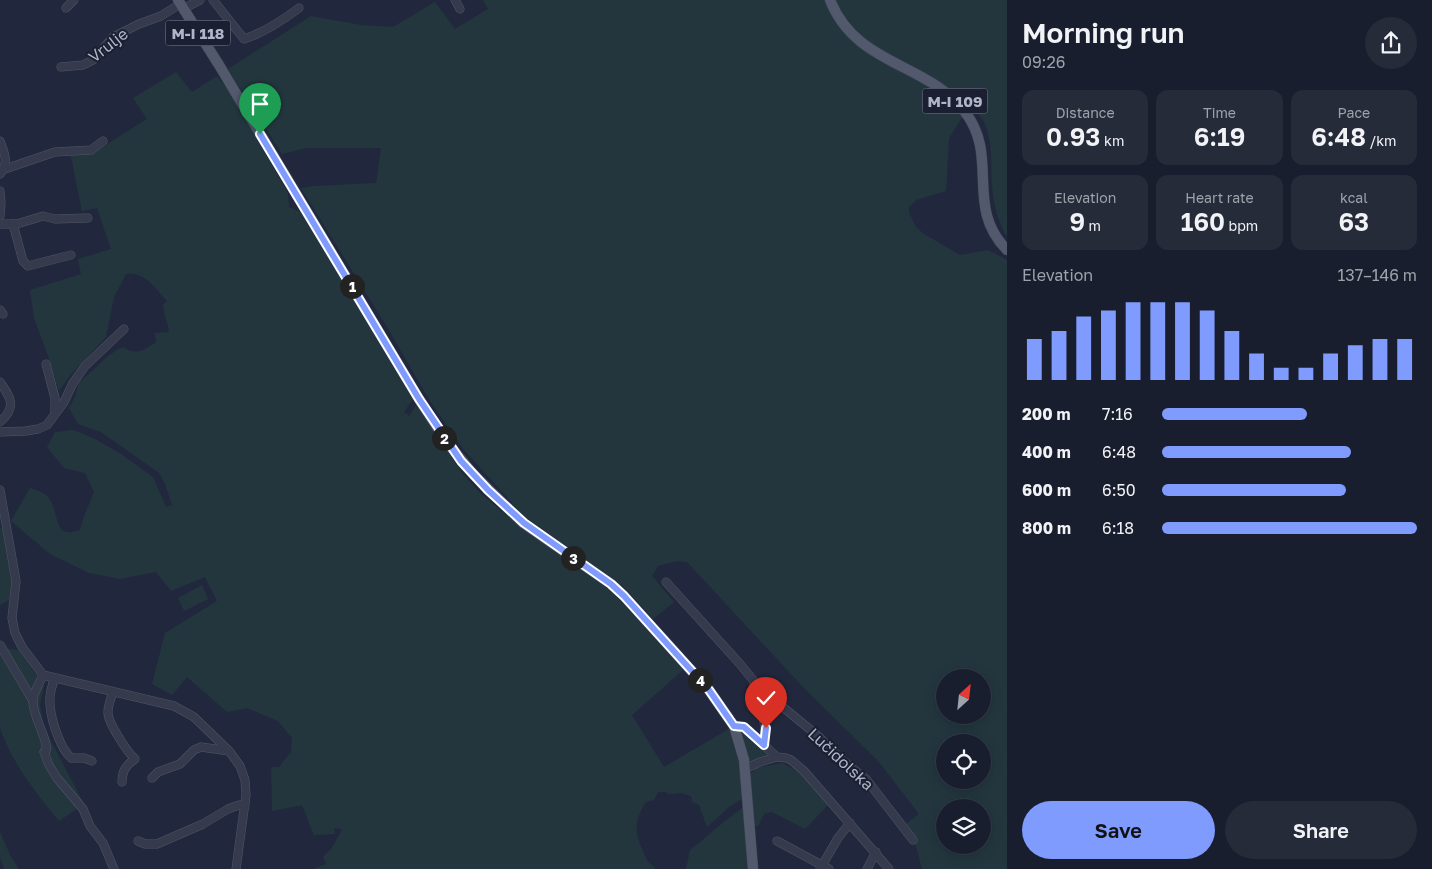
<!DOCTYPE html>
<meta charset="utf-8">
<style>
body{margin:0;font-family:"Golos Text",sans-serif;background:#262b3a;color:#f1f3f6;height:100vh;display:flex;flex-direction:column;font-size:19px;white-space:nowrap}
*{box-sizing:border-box;margin:0}
p{font-size:16px;color:#9fa2aa}
.icon{flex:none;width:28px;height:28px;fill:none;stroke:currentColor;stroke-width:2;stroke-linecap:round;stroke-linejoin:round}
.map{position:relative;flex:1;overflow:hidden}
.drawer{display:flex;flex-direction:column;background:#191e2e;width:425px}
.drawer>*{flex:none}
.needle{width:32px;rotate:27deg}
.fabs{position:absolute;left:936px;top:669px;display:grid;gap:10px}
.fabs a{display:grid;place-items:center;width:55px;height:55px;border-radius:50%;background:#191e2e;box-shadow:0 2px 12px #0003,0 0 0 1px #373c4a;font-size:25px}
.pin{position:absolute;display:grid;place-items:center;width:42px;height:42px;color:#fff;margin:-51px -21px;border-radius:50% 50% 50% 0;rotate:-45deg;box-shadow:0 0 5px #0007}
.pin .icon{rotate:45deg}
.km{position:absolute;width:25px;height:25px;margin:-12px;border-radius:50%;background:#222;color:#fff;font-size:14px;line-height:25px;text-align:center}
.round{display:grid;place-items:center;flex:none;width:52px;height:52px;border-radius:26px;background:#262b3a}
.head{display:flex;align-items:center;justify-content:space-between;height:85px;padding:0 15px}
h1{font-size:28px;font-weight:600;line-height:38px}
.metrics{display:grid;grid-template-columns:repeat(3,1fr);gap:8px;height:85px;padding:5px 15px}
.metrics div{display:grid;align-content:center;border-radius:12px;background:#262b3a;text-align:center}
.metrics b{font-size:25px;font-weight:600}
.metrics small{font-size:14px;font-weight:400}
.metrics p{font-size:14px}
.chart{height:140px;padding:10px 15px}
.chart p{display:flex;justify-content:space-between}
.chart svg{width:100%;height:90px;margin-top:5px;stroke:#809bfe;stroke-width:6}
.button{display:flex;gap:10px;margin-top:auto;padding:10px 15px}
.button a{flex:1;height:58px;border-radius:30px;background:#809bfe;color:#111;font-size:20px;font-weight:600;line-height:58px;text-align:center}
.button a+a{background:#262b3a;color:#f1f3f6}
ul{padding:0 15px;list-style:none;font-size:16px}
li{display:grid;grid-template-columns:80px 60px 1fr;align-items:center;height:38px}
li i{height:12px;border-radius:6px;background:#809bfe}
main{display:flex;flex:1;min-height:0}
.map>svg:first-child{display:block}
.green{fill:#23363e;fill-rule:evenodd}
.lines{fill:none;stroke-linecap:round;stroke-linejoin:round}
.minor-casing{stroke:#505667;stroke-width:9}
.major-casing{stroke:#3e4455;stroke-width:11}
.minor{stroke:#353b4d;stroke-width:8}
.major{stroke:#53596d;stroke-width:10}
.route-casing{stroke:#fff;stroke-width:10}
.route{stroke:#809bfe;stroke-width:6}
.labels{text-anchor:middle;dominant-baseline:central;stroke-width:4;stroke-linejoin:round;paint-order:stroke}
.shield{fill:#1a2031;stroke:#83899b;stroke-width:1}
.shield-label{font-size:15px;font-weight:bold;fill:#b0b6c8}
.street-label{font-size:16px;fill:#b0b6c8;stroke:#1a2031}
</style>
<main>
<div class="map">
<svg width="1007" height="869" viewBox="0 0 1007 869">
<rect width="100%" height="100%" fill="#21283d"/>
<g class="green">
<path d="M483 0H1007V237C998 222 993 203 992 185 991 164 993 139 983 120 980 115 974 110 970 105L949 138 946 191 916 200 909 207V213L916 227 924 234 960 255 988 250 1007 260V869H922L916 846 903 826 919 814 879 762 804 688 687 562 677 561 658 566 652 576 674 602 653 619 624 587 540 530 517 509 506 496 464 450 430 401 387 327 301 188 314 186 376 183 381 148H306L282 154 228 69 311 16 361 25 393 27 435 2 455 29 488 9ZM945 678H982V715H945ZM945 742H982V780H945ZM945 808H982V845H945Z"/>
<path d="M176 72 192 92 217 76 230 92 288 193 289 207 302 213 413 399 404 412 409 416 416 405 463 474 480 493 511 519 575 565 596 578 611 591 684 669 632 715 664 767 729 729C739 753 741 773 742 799L730 806 707 827 699 805 692 802 691 796 681 793 669 794 665 792H658L654 800 646 802C634 820 634 832 643 851 646 859 648 863 655 867L654 869H313L326 864 323 856 331 850 342 829 334 828 335 834 314 835 302 805 272 811 271 767H279L291 752 292 738 278 721 247 708 227 712 187 677 172 695 152 684 165 633 217 601 205 577 171 591 156 572 120 579 89 573 50 554 11 521 30 488C37 491 46 492 50 500 60 516 53 540 80 530L83 519 94 492 85 473 64 468 47 447 55 432 74 430 95 439 121 454 153 477 166 507 172 505 165 484 159 473 101 432 78 424 69 408 76 395 78 383C94 372 104 355 123 347 136 356 145 350 156 342L155 333 169 332C168 322 164 315 163 305L167 301C155 288 145 271 126 274L114 297 106 337 71 374 59 391 47 353 34 318 30 290 81 274 78 259 111 249 97 208 82 211 70 152 98 144 101 148 147 119 133 98Z"/>
<polygon points="0,528 2,528 12,582 9,600 0,605"/>
<polygon points="202,585 208,599 184,611 178,598"/>
<path d="M0 642 4 648 18 650 44 686 40 705 44 728 84 804 59 821C36 793 12 763 0 728Z"/>
<polygon points="742,731 745,731 770,755 749,764 740,733"/>
<polygon points="782,763 799,772 829,804 805,829 772,812 765,813 758,826 752,827 750,774 757,768"/>
<path d="M745 806 749 869H686L690 850C709 836 725 819 745 806Z"/>
<polygon points="0,832 11,857 19,869 4,869 0,858"/>
</g>
<g class="lines">
<g class="minor-casing">
<g id="minor">
<path d="M213 0 244 39C263 33 283 20 299 8"/>
<polyline points="455,0 460,9"/>
<polyline points="66,8 74,0"/>
<polyline points="183,9 200,0"/>
<polyline points="61,67 83,65 93,60 113,37 139,24 161,16 180,4"/>
<path d="M0 141C5 155 9 162 0 174"/>
<polyline points="5,169 55,152 91,150 103,141"/>
<polyline points="0,191 1,203 0,216"/>
<polyline points="0,224 17,224 43,216 55,219 88,218"/>
<polyline points="13,224 23,261 28,266 71,255"/>
<polyline points="0,310 3,314"/>
<polyline points="46,364 55,398 55,414"/>
<path d="M0 382C11 398 17 407 0 422"/>
<polyline points="0,432 26,431 38,429 47,425 64,402 73,383 85,366 124,329"/>
<polyline points="0,490 16,581 12,618 15,633 22,647 43,675 174,706 194,717 229,751 240,766 245,780 246,795 236,869"/>
<polyline points="666,582 740,664 753,680 760,701 765,728 764,745"/>
<polyline points="0,645 33,701"/>
<path d="M43 675C40 683 33 693 33 701 32 716 49 740 46 751L44 752 49 765 57 778 83 809 90 826 103 843 114 869"/>
<path d="M54 678C53 685 50 691 50 698 49 715 59 747 71 758H84L92 761"/>
<path d="M113 692C111 699 108 705 108 712 107 721 127 752 135 759 126 765 122 771 122 782"/>
<polyline points="756,692 773,699 818,736 842,760 866,779 913,840"/>
<polyline points="734,726 744,727 777,757 786,758 791,760 804,771 889,869"/>
<polyline points="745,769 760,762 777,757"/>
<polyline points="152,778 158,772 180,764 194,750 201,747 229,751"/>
<polyline points="138,841 145,844 157,844 203,824 228,809 239,805 245,805"/>
<polyline points="777,841 829,869"/>
<polyline points="820,869 838,838 850,823"/>
<polyline points="867,869 876,852"/>
</g>
</g>
<g class="major-casing">
<g id="major">
<polyline points="178,0 219,65 419,399 446,441 473,474 523,523 611,584 624,596 709,690 734,726 744,760 753,869"/>
<path d="M830 0C856 66 927 62 965 112 1000 157 964 207 1007 250"/>
</g>
</g>
<use href="#minor" class="minor"/>
<use href="#major" class="major"/>
</g>
<g class="lines">
<g class="route-casing">
<polyline id="route" points="260,134 419,399 461,461 488,490 524,523 611,584 624,596 709,690 734,726 744,727 764,745 766,728"/>
</g>
<use href="#route" class="route"/>
</g>
<g class="labels">
<g class="shield">
<rect x="165.5" y="20.5" width="65" height="25" rx="4"/>
<rect x="922.5" y="88.5" width="65" height="25" rx="4"/>
</g>
<g class="shield-label">
<text x="198" y="33">M-I 118</text>
<text x="955" y="101">M-I 109</text>
</g>
<g class="street-label">
<text transform="translate(108 45) rotate(-38)">Vrulje</text>
<text transform="translate(841 759) rotate(43)">Lučidolska</text>
</g>
</g>
</svg>
<div class="fabs">
<a><svg class="needle" viewBox="-14 -14 28 28"><path d="M0-13l5 13h-10z" fill="#e53935"/><path d="M0 13l5-13h-10z" fill="#9fa2aa"/></svg></a>
<a><svg class="icon" aria-label="locate" viewBox="0 0 24 24"><circle cx="12" cy="12" r="6"/><path d="M12 2v4M12 18v4M2 12h4M18 12h4"/></svg></a>
<a><svg class="icon" aria-label="layers" viewBox="0 0 24 24"><path d="M12 4l9 5-9 5-9-5zM3 14l9 5 9-5"/></svg></a>
</div>
<div class="pin" style="left:260px;top:134px;background:#1e9e55"><svg class="icon" aria-label="arrive" viewBox="0 0 24 24"><path d="M6 21V4h12l-3 4 3 4H6"/></svg></div>
<div class="pin" style="left:766px;top:728px;background:#d93025"><svg class="icon" aria-label="check" viewBox="0 0 24 24"><path d="M5 12l5 5 9-10"/></svg></div>
<b class="km" style="left:352px;top:286px">1</b>
<b class="km" style="left:444px;top:438px">2</b>
<b class="km" style="left:573px;top:558px">3</b>
<b class="km" style="left:700px;top:680px">4</b>
</div>
<section class="drawer">
<div class="head"><div><h1>Morning run</h1><p>09:26</p></div><a class="round"><svg class="icon" aria-label="share" viewBox="0 0 24 24"><path d="M12 15V3M7 8l5-5 5 5M5 13v7h14v-7"/></svg></a></div>
<div class="metrics">
<div><p>Distance</p><b>0.93<small> km</small></b></div>
<div><p>Time</p><b>6:19</b></div>
<div><p>Pace</p><b>6:48<small> /km</small></b></div>
</div>
<div class="metrics">
<div><p>Elevation</p><b>9<small> m</small></b></div>
<div><p>Heart rate</p><b>160<small> bpm</small></b></div>
<div><p>kcal</p><b>63</b></div>
</div>
<div class="chart"><p><span>Elevation</span>137–146 m</p>
<svg viewBox="0 0 160 44" preserveAspectRatio="none"><path d="M5 44V24M15 44V20M25 44V13M35 44V10M45 44V6M55 44V6M65 44V6M75 44V10M85 44V20M95 44V31M105 44V38M115 44V38M125 44V31M135 44V27M145 44V24M155 44V24"/></svg>
</div>
<ul>
<li><b>200 m</b>7:16<i style="width:57%"></i></li>
<li><b>400 m</b>6:48<i style="width:74%"></i></li>
<li><b>600 m</b>6:50<i style="width:72%"></i></li>
<li><b>800 m</b>6:18<i style="width:100%"></i></li>
</ul>
<div class="button"><a>Save</a><a>Share</a></div>
</section>
</main>
